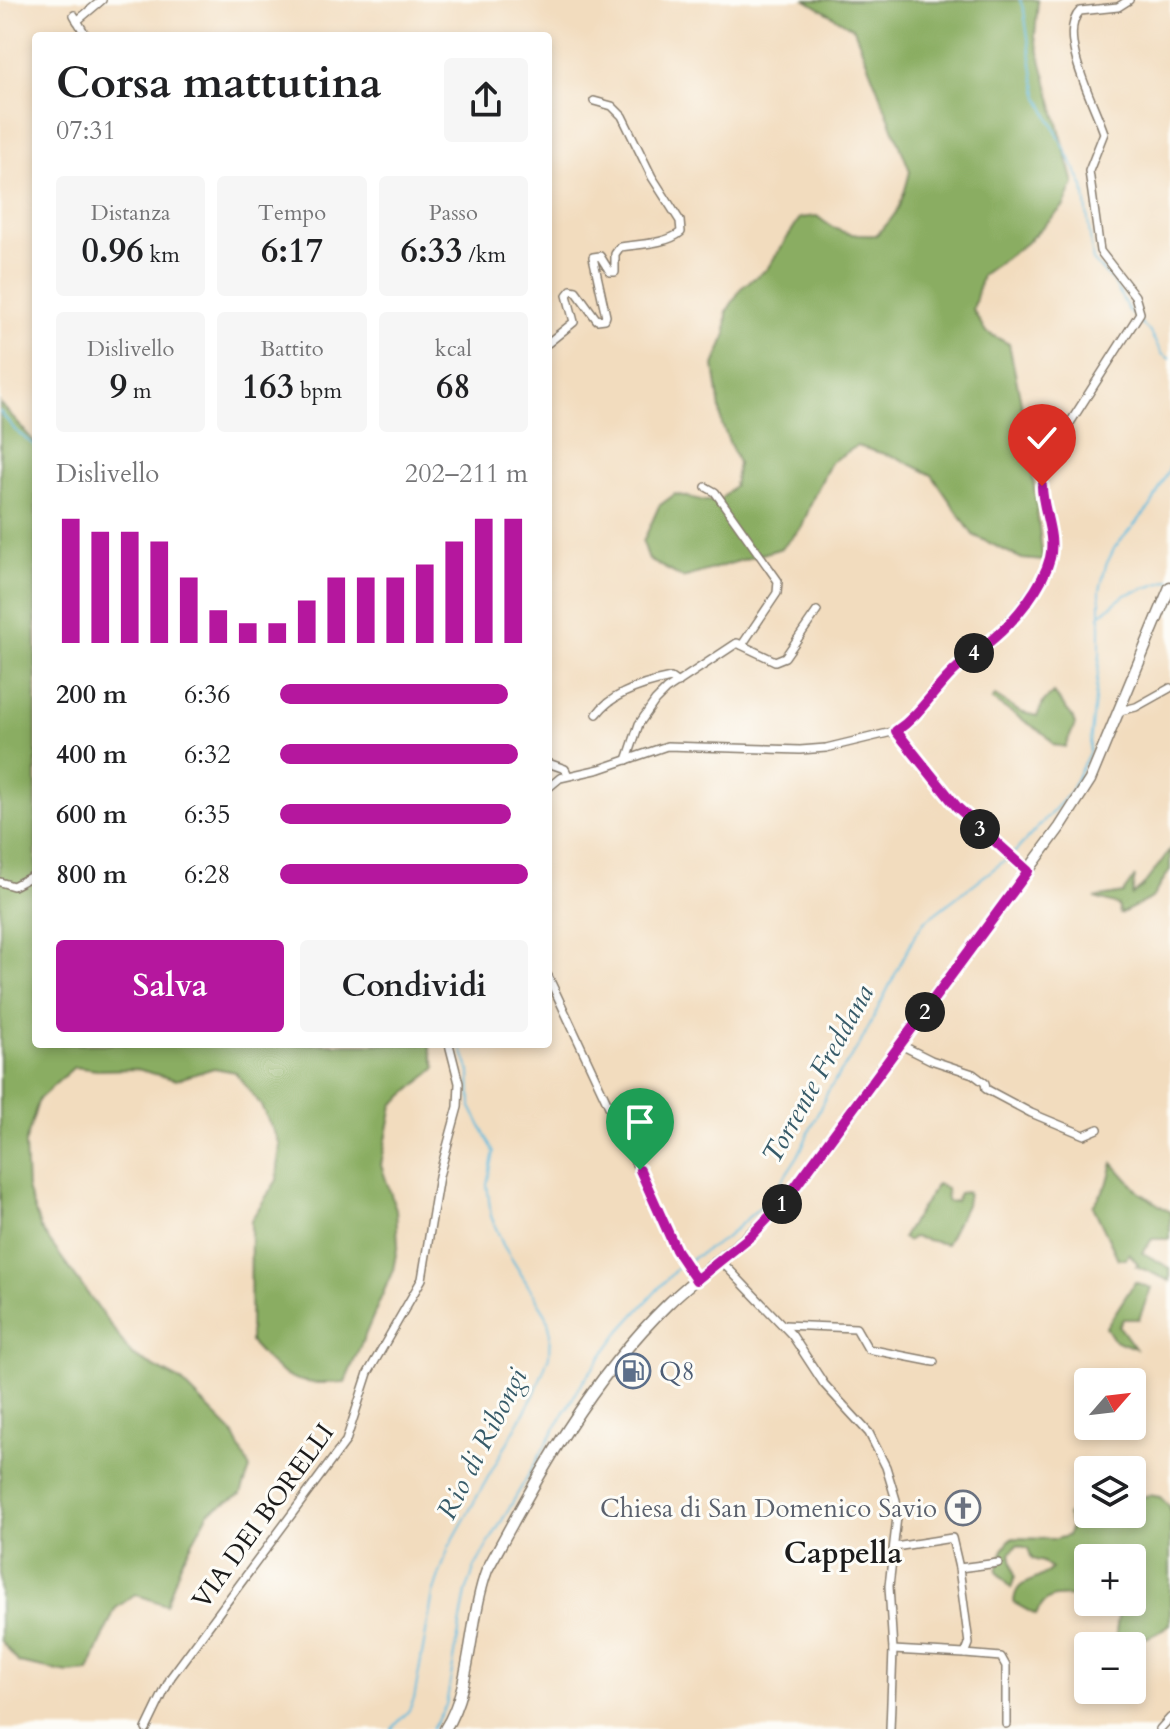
<!DOCTYPE html>
<html lang="it">
<meta charset="utf-8">
<style>
body{margin:0;font-family:Cardo,serif;background:#f6f6f6;color:#202124;height:100vh;display:flex;flex-direction:column;font-size:30px;white-space:nowrap}
*{box-sizing:border-box;margin:0}
p{font-size:26px;color:#757577}
.icon{flex:none;width:44px;height:44px;fill:none;stroke:currentColor;stroke-width:2;stroke-linecap:round;stroke-linejoin:round}
.map{position:relative;flex:1;overflow:hidden}
.drawer{position:absolute;left:32px;top:32px;width:520px;height:1016px;display:flex;flex-direction:column;background:#fff;border-radius:8px;box-shadow:0 4px 12px #0003}
.drawer>*{flex:none}
.needle{width:52px;rotate:62deg}
.controls{position:absolute;left:1074px;top:1368px;display:grid;gap:16px}
.controls a{display:grid;place-items:center;width:72px;height:72px;border-radius:8px;background:#fff;box-shadow:0 4px 12px #0003;font-size:40px}
.pin{position:absolute;display:grid;place-items:center;width:68px;height:68px;color:#fff;margin:-82px -34px;border-radius:50% 50% 50% 0;rotate:-45deg;box-shadow:0 0 8px #0007}
.pin .icon{rotate:45deg}
.km{position:absolute;width:40px;height:40px;margin:-20px;border-radius:50%;background:#222;color:#fff;font-size:22px;line-height:40px;text-align:center}
.round{display:grid;place-items:center;flex:none;width:84px;height:84px;border-radius:8px;background:#f6f6f6}
.headline{display:flex;align-items:center;justify-content:space-between;height:136px;padding:0 24px}
h1{font-size:44px;font-weight:700;line-height:60px}
.metrics{display:grid;grid-template-columns:repeat(3,1fr);gap:12px;height:136px;padding:8px 24px}
.metrics div{display:grid;align-content:center;border-radius:8px;background:#f6f6f6;text-align:center}
.metrics b{font-size:34px;font-weight:700}
.metrics small{font-size:22px;font-weight:400}
.metrics p{font-size:22px}
.chart{height:224px;padding:16px 24px}
.chart p{display:flex;justify-content:space-between}
.chart svg{width:100%;height:144px;margin-top:8px;stroke:#b5179e;stroke-width:6}
.cta{display:flex;gap:16px;margin-top:auto;padding:16px 24px}
.cta a{flex:1;height:92px;border-radius:8px;background:#b5179e;color:#fff;font-size:32px;font-weight:700;line-height:92px;text-align:center}
.cta a+a{background:#f6f6f6;color:#202124}
ul{padding:0 24px;list-style:none;font-size:26px}
li{display:grid;grid-template-columns:128px 96px 1fr;align-items:center;height:60px}
li i{height:20px;border-radius:10px;background:#b5179e}
.map>svg:first-child{display:block}
.forest{fill:#8aad62;stroke:#53643f;stroke-width:2}
.lines{fill:none;stroke-linecap:round;stroke-linejoin:round}
.stream{stroke:#60badd;stroke-width:2}
.minor-casing{stroke:#877c6d;stroke-width:10}
.secondary-casing{stroke:#877c6d;stroke-width:13}
.minor{stroke:#fff;stroke-width:7}
.secondary{stroke:#fff;stroke-width:10}
.route-casing{stroke:#fff;stroke-width:16}
.route{stroke:#b5179e;stroke-width:10}
.labels{text-anchor:middle;dominant-baseline:central;stroke-width:6;stroke-linejoin:round;paint-order:stroke}
.service-label{font-size:26px;fill:#4e5e75;stroke:#fdfcf7;text-anchor:start}
.worship-label{font-size:26px;fill:#5b616d;stroke:#fdfcf7;text-anchor:end}
.street-label{font-size:26px;fill:#1c1c1c;stroke:#fdfcf7}
.water-label{font-size:28px;font-style:italic;fill:#375b69;stroke:#fdfcf7}
.quarter-label{font-size:30px;font-weight:bold;fill:#1c1c1c;stroke:#fdfcf7}
</style>
<div class="map">
<svg width="1170" height="1729" viewBox="0 0 1170 1729">
<rect width="100%" height="100%" fill="#fdfcf7"/>
<filter id="ink" filterUnits="userSpaceOnUse"><feTurbulence type="fractalNoise" baseFrequency=".0125" numOctaves="2"/><feDisplacementMap in="SourceGraphic" scale="16" xChannelSelector="R" yChannelSelector="G"/><feConvolveMatrix kernelMatrix="1 2 1 2 8 2 1 2 1" color-interpolation-filters="sRGB"/></filter>
<filter id="wash" filterUnits="userSpaceOnUse"><feTurbulence type="fractalNoise" baseFrequency=".006" numOctaves="4" result="noise"/><feDisplacementMap in="SourceGraphic" scale="32" xChannelSelector="R" yChannelSelector="G"/><feGaussianBlur stdDeviation="1.8" result="paint"/><feColorMatrix in="noise" values="0 0 0 0 0 0 0 0 0 0 0 0 0 0 0 0 0 1.4 0 .05"/><feComposite in="paint" operator="in"/></filter>
<g filter="url(#wash)">
<rect width="100%" height="100%" fill="#f2dcbe"/>
<g class="forest">
<path d="M806 0H1038L1035 37 1074 184 1064 206 1025 244 982 275 973 310 986 332 1009 344 1028 436 1043 561 1022 559 973 535 932 475 898 458 857 446 831 462 814 496 802 527 782 548 683 578 649 560 643 542 659 506 675 494 705 501H719L734 486 738 463 722 425 714 365 726 336 727 311 742 287 767 269 800 218 817 216C837 233 850 236 876 235 899 215 903 200 910 171L854 29Z"/>
<path d="M0 403 36 444V1044H429L436 1068 393 1105 381 1165 396 1209 398 1244 393 1270 345 1382C293 1386 284 1379 250 1342L251 1220 277 1180 280 1144 260 1104 235 1072 214 1068 176 1080 137 1069 97 1070 74 1067 39 1099 25 1144 27 1189 41 1229 132 1355 181 1381 233 1433 250 1469 241 1494 209 1512 181 1563 166 1605 135 1594 115 1609 89 1671 68 1673 19 1663 0 1640Z"/>
<polygon points="1053,693 1072,716 1075,725 1065,747 1054,745 1046,735 992,700 995,696 1020,712 1037,716 1044,701"/>
<polygon points="1170,850 1170,870 1152,898 1120,914 1118,905 1095,898 1123,893 1135,876 1132,895 1142,887"/>
<polygon points="1113,1163 1139,1192 1170,1212 1170,1239 1152,1239 1143,1253 1170,1268 1170,1281 1136,1266 1138,1264 1129,1253 1126,1259 1118,1259 1093,1206 1107,1185"/>
<polygon points="937,1184 946,1188 947,1202 956,1201 959,1193 968,1192 966,1205 946,1244 913,1237 907,1241 902,1238"/>
<polygon points="1135,1282 1151,1288 1139,1319 1123,1319 1119,1326 1135,1348 1114,1340 1106,1327"/>
<path d="M1149 1495 1160 1497 1170 1507V1624C1155 1637 1134 1644 1115 1641L1120 1602H1132V1558H1088V1594C1065 1602 1050 1586 1036 1615L1014 1603C1015 1577 1036 1585 1051 1569L1043 1562 1032 1559 1028 1548 1017 1545 1010 1554 1015 1577 1011 1588 997 1571 1003 1549 1011 1538 1056 1539 1067 1536 1071 1526 1067 1515 1076 1508H1088V1514H1132V1500Z"/>
</g>
<g class="lines">
<g class="stream">
<polyline points="1020,0 1024,11 1034,77 1039,97 1084,187 1093,261 1114,283 1129,311 1149,331 1162,354 1170,359"/>
<polyline points="0,412 16,431 36,447"/>
<polyline points="1101,614 1125,595 1170,580"/>
<polyline points="1013,854 1069,794 1089,753 1100,655 1100,590 1106,565 1115,547 1151,506 1170,467"/>
<polyline points="392,1729 409,1710 414,1699 433,1594 449,1547 534,1395 549,1356 550,1329 546,1314 503,1245 491,1216 487,1184 494,1152 471,1107 470,1072 460,1044"/>
<polyline points="432,1729 446,1705 466,1592 475,1567 580,1386 620,1331 678,1267 723,1240 760,1207 781,1182 798,1156 828,1091 860,1044 915,935 925,921 1008,858"/>
</g>
</g>
</g>
<g filter="url(#ink)">
<g class="lines">
<g class="minor-casing">
<g id="minor">
<polyline points="74,15 86,36"/>
<polyline points="77,21 102,0"/>
<path d="M548 343 574 322 567 295 571 290 576 291 597 320 605 319 606 316 593 257 600 256 610 272H615V254L620 247C639 244 667 244 681 232L680 221 652 177 622 116 612 106 594 101"/>
<polyline points="706,487 715,492 778,581 777,593 742,645"/>
<polyline points="1120,711 1136,707 1170,688"/>
<path d="M597 714C612 693 646 683 671 678L678 683"/>
<polyline points="896,731 957,807 1028,871"/>
<polyline points="627,760 639,724 655,701 666,690 737,643 775,661 785,657 817,611"/>
<polyline points="548,763 565,769 568,775"/>
<path d="M548 788 560 778 600 769 667 746 800 750 826 748 896 731 906 724 955 670 995 637 1020 608 1041 578 1051 556V544L1042 498 1043 472 1047 459 1140 313 1135 296 1100 251 1089 171 1104 133C1095 105 1056 35 1080 11L1118 7 1129 0"/>
<polyline points="0,882 13,886 36,874"/>
<polyline points="548,976 676,1250 696,1280"/>
<polyline points="901,1045 931,1060 973,1074 985,1083 986,1089 1031,1113 1084,1135 1098,1129"/>
<polyline points="721,1261 792,1335 824,1384 869,1433 886,1467 896,1500 897,1517 889,1586 893,1650 890,1729"/>
<polyline points="783,1325 856,1328 868,1349 934,1362"/>
<polyline points="959,1568 998,1563"/>
<polyline points="893,1650 965,1654 969,1644 959,1568 952,1538 895,1547"/>
<polyline points="965,1654 1001,1657 1006,1666 1006,1724"/>
<polyline points="146,1729 171,1677 346,1441 368,1373 422,1279 439,1176 458,1107 459,1083 449,1044"/>
<polyline points="1160,1729 1170,1718"/>
</g>
</g>
<g class="secondary-casing">
<path id="secondary" d="M445 1729C472 1688 469 1618 487 1570 538 1475 590 1380 668 1304 707 1266 752 1239 787 1198L1060 827 1090 780 1170 587"/>
</g>
<use href="#minor" class="minor"/>
<use href="#secondary" class="secondary"/>
</g>
</g>
<g class="lines" filter="url(#ink)">
<g class="route-casing">
<path id="route" d="M640 1170 676 1250 696 1280 752 1235 787 1198 1028 871 957 807 896 731C917 717 930 696 947 678 961 662 978 652 994 638 1016 619 1043 586 1050 558 1056 535 1042 509 1042 486"/>
</g>
<use href="#route" class="route"/>
</g>
<defs>
<g id="fuel-ring" transform="scale(1.8)"><circle r="9.5" fill="#fdfcf7" stroke="#5c6f8a" stroke-width="1.5"/><path d="M-5.5-6h7V0h2V4h1.3V-2.5L3-4.5l.8-.8L6-3V5H2.5V1h-1V6h-7ZM-4.2-4.7v3.2H.2V-4.7Z" fill="#5c6f8a"/></g>
<g id="church-ring" transform="scale(1.8)"><circle r="9.5" fill="#fdfcf7" stroke="#6b7280" stroke-width="1.5"/><path d="M-1.2-6h2.4v3.5h3.3v2.4h-3.3V6h-2.4V-.1h-3.3v-2.4h3.3Z" fill="#6b7280"/></g>
</defs>
<g fill-rule="evenodd">
<use href="#fuel-ring" x="633" y="1371"/>
<use href="#church-ring" x="963" y="1508"/>
</g>
<g class="labels">
<g class="service-label">
<text x="659" y="1371">Q8</text>
</g>
<g class="worship-label">
<text x="937" y="1508">Chiesa di San Domenico Savio</text>
</g>
<g class="street-label">
<text transform="translate(263 1516) rotate(-54)">VIA DEI BORELLI</text>
</g>
<g class="water-label">
<text transform="translate(818 1074) rotate(-61)">Torrente Freddana</text>
<text transform="translate(482 1444) rotate(-63)">Rio di Ribongi</text>
</g>
<g class="quarter-label">
<text x="843" y="1553">Cappella</text>
</g>
</g>
</svg>
<div class="controls">
<a><svg class="needle" viewBox="-14 -14 28 28"><path d="M0-13l5 13h-10z" fill="#e53935"/><path d="M0 13l5-13h-10z" fill="#757577"/></svg></a>
<a><svg class="icon" aria-label="layers" viewBox="0 0 24 24"><path d="M12 4l9 5-9 5-9-5zM3 14l9 5 9-5"/></svg></a>
<a>+</a>
<a>−</a>
</div>
<div class="pin" style="left:640px;top:1170px;background:#1e9e55"><svg class="icon" aria-label="arrive" viewBox="0 0 24 24"><path d="M6 21V4h12l-3 4 3 4H6"/></svg></div>
<div class="pin" style="left:1042px;top:486px;background:#d93025"><svg class="icon" aria-label="check" viewBox="0 0 24 24"><path d="M5 12l5 5 9-10"/></svg></div>
<b class="km" style="left:782px;top:1204px">1</b>
<b class="km" style="left:925px;top:1012px">2</b>
<b class="km" style="left:980px;top:829px">3</b>
<b class="km" style="left:974px;top:653px">4</b>
<section class="drawer">
<div class="headline"><div><h1>Corsa mattutina</h1><p>07:31</p></div><a class="round"><svg class="icon" aria-label="share" viewBox="0 0 24 24"><path d="M12 15V3M7 8l5-5 5 5M5 13v7h14v-7"/></svg></a></div>
<div class="metrics">
<div><p>Distanza</p><b>0.96<small> km</small></b></div>
<div><p>Tempo</p><b>6:17</b></div>
<div><p>Passo</p><b>6:33<small> /km</small></b></div>
</div>
<div class="metrics">
<div><p>Dislivello</p><b>9<small> m</small></b></div>
<div><p>Battito</p><b>163<small> bpm</small></b></div>
<div><p>kcal</p><b>68</b></div>
</div>
<div class="chart"><p><span>Dislivello</span>202–211 m</p>
<svg viewBox="0 0 160 44" preserveAspectRatio="none"><path d="M5 44V6M15 44V10M25 44V10M35 44V13M45 44V24M55 44V34M65 44V38M75 44V38M85 44V31M95 44V24M105 44V24M115 44V24M125 44V20M135 44V13M145 44V6M155 44V6"/></svg>
</div>
<ul>
<li><b>200 m</b>6:36<i style="width:92%"></i></li>
<li><b>400 m</b>6:32<i style="width:96%"></i></li>
<li><b>600 m</b>6:35<i style="width:93%"></i></li>
<li><b>800 m</b>6:28<i style="width:100%"></i></li>
</ul>
<div class="cta"><a>Salva</a><a>Condividi</a></div>
</section>
</div>
